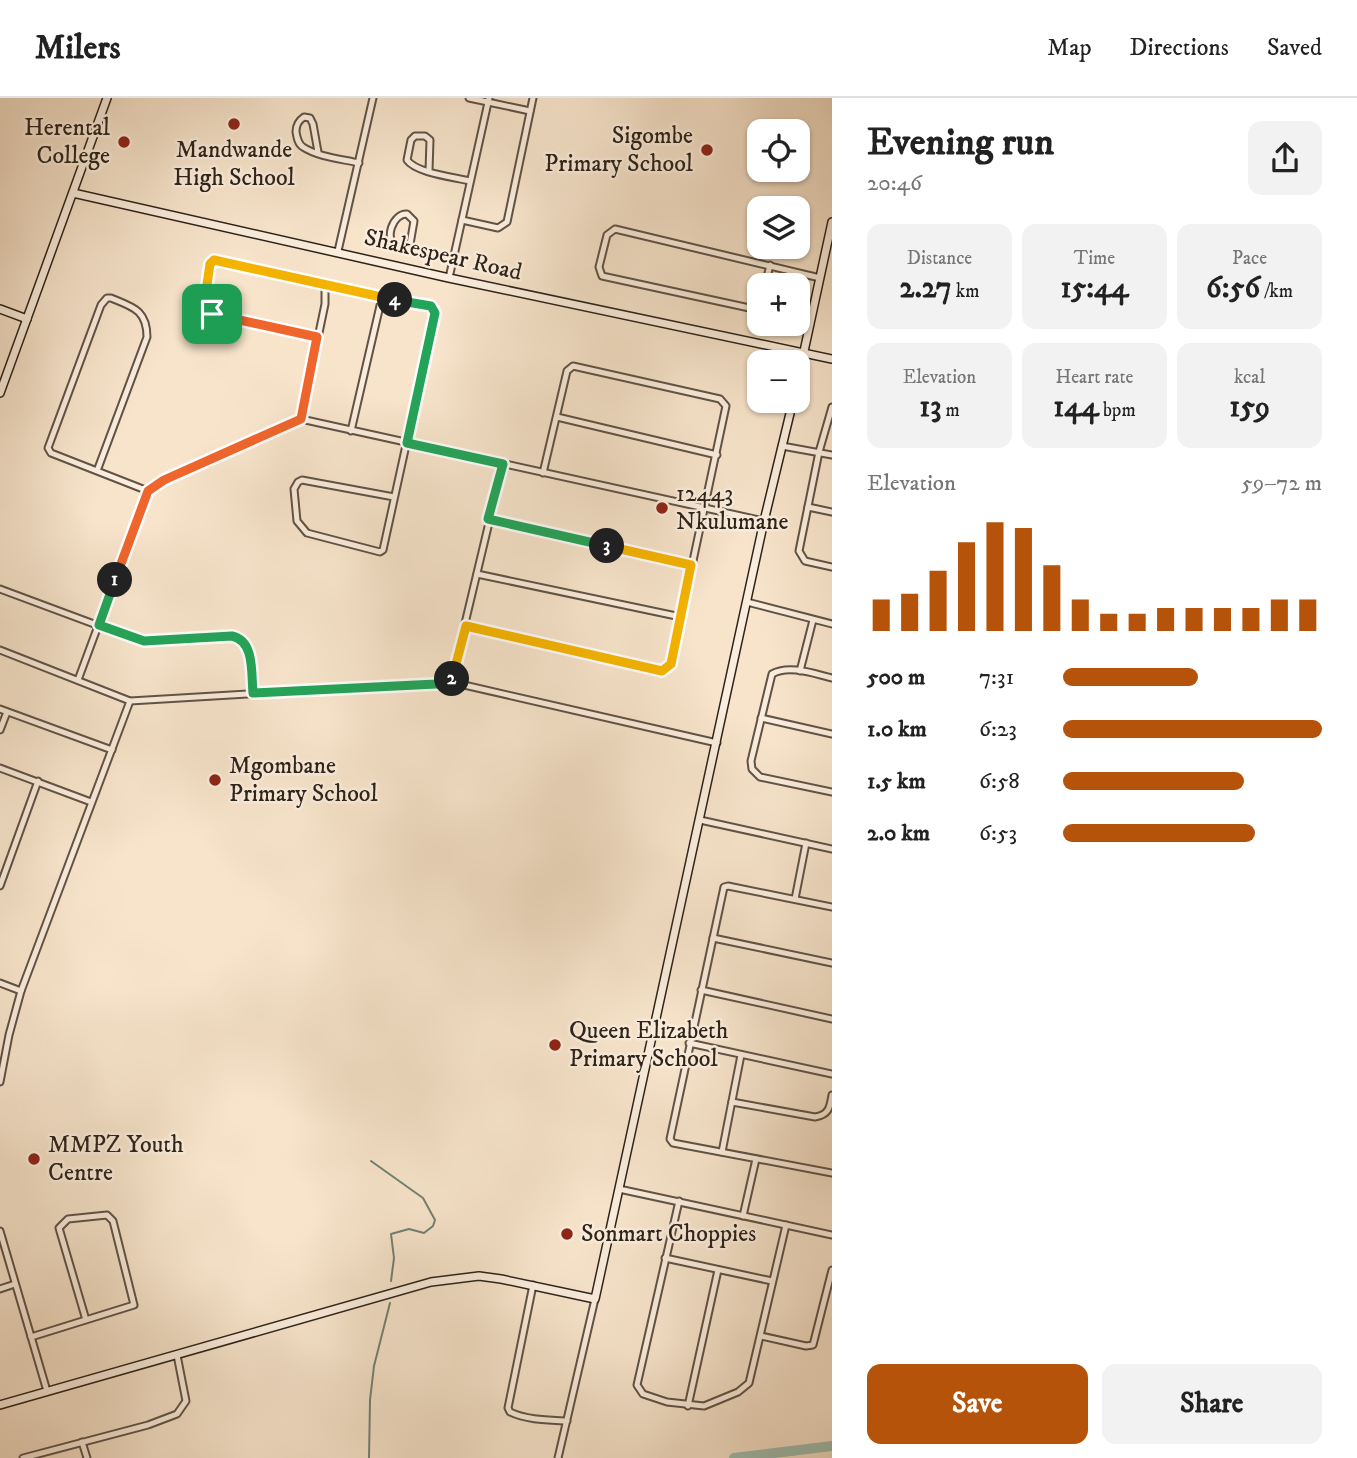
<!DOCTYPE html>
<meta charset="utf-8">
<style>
body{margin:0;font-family:"IM FELL DW Pica",serif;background:#f2f2f2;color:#222;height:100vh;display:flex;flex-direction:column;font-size:26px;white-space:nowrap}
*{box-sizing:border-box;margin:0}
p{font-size:23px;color:#767676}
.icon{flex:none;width:38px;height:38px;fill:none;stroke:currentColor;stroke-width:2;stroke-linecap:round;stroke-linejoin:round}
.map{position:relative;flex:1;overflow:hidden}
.drawer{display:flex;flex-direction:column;background:#fff;width:525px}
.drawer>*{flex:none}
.tools{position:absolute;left:747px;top:21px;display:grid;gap:14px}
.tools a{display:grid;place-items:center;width:63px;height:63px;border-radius:14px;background:#fff;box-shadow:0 2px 5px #0004;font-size:35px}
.pin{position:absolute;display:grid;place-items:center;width:60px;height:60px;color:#fff;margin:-30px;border-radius:14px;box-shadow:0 4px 10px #0006}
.km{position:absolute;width:35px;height:35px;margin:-18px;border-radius:50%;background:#222;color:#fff;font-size:19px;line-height:35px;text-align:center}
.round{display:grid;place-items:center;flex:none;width:74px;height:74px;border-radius:14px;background:#f2f2f2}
.summary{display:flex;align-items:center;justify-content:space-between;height:119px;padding:0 35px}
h1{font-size:38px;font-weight:700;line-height:52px}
.stats{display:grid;grid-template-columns:repeat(3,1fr);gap:10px;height:119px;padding:7px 35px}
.stats div{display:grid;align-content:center;border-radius:14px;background:#f2f2f2;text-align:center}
.stats b{font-size:30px;font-weight:700}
.stats small{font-size:19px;font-weight:400}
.stats p{font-size:19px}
.chart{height:196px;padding:14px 35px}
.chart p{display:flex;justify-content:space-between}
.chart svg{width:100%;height:126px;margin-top:7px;stroke:#b45309;stroke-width:6}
.button{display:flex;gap:14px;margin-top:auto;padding:14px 35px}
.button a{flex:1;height:80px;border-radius:14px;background:#b45309;color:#fff;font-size:28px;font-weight:700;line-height:80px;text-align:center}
.button a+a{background:#f2f2f2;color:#222}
ul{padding:0 35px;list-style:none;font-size:23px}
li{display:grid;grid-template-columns:112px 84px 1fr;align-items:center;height:52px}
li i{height:18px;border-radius:9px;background:#b45309}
header{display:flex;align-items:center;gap:42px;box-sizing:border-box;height:98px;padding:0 35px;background:#fff;border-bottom:2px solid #e0e0e0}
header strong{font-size:33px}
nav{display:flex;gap:38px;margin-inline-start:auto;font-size:24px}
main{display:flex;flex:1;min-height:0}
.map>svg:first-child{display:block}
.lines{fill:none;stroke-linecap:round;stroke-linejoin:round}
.stream{stroke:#718174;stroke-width:2}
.river{stroke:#9ebfb1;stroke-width:10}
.street-casing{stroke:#605346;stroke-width:9}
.secondary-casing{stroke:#2d2319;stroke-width:10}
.street{stroke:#faeddd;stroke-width:5}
.secondary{stroke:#faeddd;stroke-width:7}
.split-1-casing{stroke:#fff;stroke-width:14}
.split-2-casing{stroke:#fff;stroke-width:14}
.split-3-casing{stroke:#fff;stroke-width:14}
.split-4-casing{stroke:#fff;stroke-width:14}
.split-5-casing{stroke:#fff;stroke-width:14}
.split-1{stroke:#f0652b;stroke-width:9}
.split-2{stroke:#22a559;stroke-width:9}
.split-3{stroke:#f5b400;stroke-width:9}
.split-4{stroke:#22a559;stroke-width:9}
.split-5{stroke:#f5b400;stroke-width:9}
.poi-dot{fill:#8f2418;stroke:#faeddd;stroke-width:2.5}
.labels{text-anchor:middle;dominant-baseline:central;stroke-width:5;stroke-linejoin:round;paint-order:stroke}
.poi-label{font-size:24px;fill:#2d2319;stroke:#faeddd;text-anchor:start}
.street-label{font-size:24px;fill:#2d2319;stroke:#faeddd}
</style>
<header>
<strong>Milers</strong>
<nav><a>Map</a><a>Directions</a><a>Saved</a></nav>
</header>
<main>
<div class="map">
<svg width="832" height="1360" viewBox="0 0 832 1360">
<rect width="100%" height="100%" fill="#f7e4cb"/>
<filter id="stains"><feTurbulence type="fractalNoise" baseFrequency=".00286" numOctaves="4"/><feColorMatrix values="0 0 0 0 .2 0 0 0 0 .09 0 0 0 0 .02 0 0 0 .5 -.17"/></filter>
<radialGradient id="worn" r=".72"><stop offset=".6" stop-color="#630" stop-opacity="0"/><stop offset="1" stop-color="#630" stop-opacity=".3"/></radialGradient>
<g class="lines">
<g class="stream">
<polyline points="371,1063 423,1100 435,1122 433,1128 424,1135 409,1131 391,1136 394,1160 391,1183"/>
<polyline points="369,1360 370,1302 374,1268 390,1205"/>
</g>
<polyline class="river" points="734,1360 832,1348"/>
<g class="street-casing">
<g id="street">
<polyline points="469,0 530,13"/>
<path d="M318 54 313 26 310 20 304 19C298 23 296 27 296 34 297 40 298 46 303 49 318 59 342 61 359 65"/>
<path d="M429 73 430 42 425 38H415L411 42 407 62C416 75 454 79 470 83"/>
<polyline points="462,122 498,130 507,124 533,0"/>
<path d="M409 152 414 123 407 116C393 115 383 142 397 149 410 156 437 158 452 161"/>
<polyline points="338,153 373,0"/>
<polyline points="449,180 489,0"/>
<polyline points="765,187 770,167"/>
<polyline points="760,206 754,211 602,178 599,169 607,137 615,131 820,180"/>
<polyline points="317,239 209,214 204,207 211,164 214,162 433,211 435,215 383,452 380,454 307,435 297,423 294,391 298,384 302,382 394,399"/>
<polyline points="832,309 819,354 799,453 805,463 832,469"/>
<polyline points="557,319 717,357"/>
<polyline points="301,321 325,206 325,186"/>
<polyline points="351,333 382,199"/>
<polyline points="782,348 832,357"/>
<path d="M97 373 147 239C147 212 133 209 111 200H107L101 207 48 350 51 355 148 393"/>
<polyline points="808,409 832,414"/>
<polyline points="488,421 691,467"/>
<polyline points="477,476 681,519"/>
<path d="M0 491 137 542 149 543 232 538C255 543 251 575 252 595"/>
<polyline points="747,504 832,526"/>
<polyline points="466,528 662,573 671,566 726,308 720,301 573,268 567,273 543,375"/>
<polyline points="0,552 130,603 451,584 717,645"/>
<polyline points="800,573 813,522"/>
<path d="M832 580C815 576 789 566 772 576L751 663 752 671 760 679 832 694"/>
<polyline points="78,582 148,393 164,381 301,321 764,423"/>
<polyline points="451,584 503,366"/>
<polyline points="0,611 112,652"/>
<polyline points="761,620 832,636"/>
<polyline points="0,632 7,614"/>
<polyline points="0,670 91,704"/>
<polyline points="700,722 832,751"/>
<polyline points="0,788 38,683"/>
<polyline points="795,801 806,745"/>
<polyline points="832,809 728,788 724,789 670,1041 673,1045 832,1075"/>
<polyline points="713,840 832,865"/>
<polyline points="0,885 21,893"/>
<polyline points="701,892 832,921"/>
<polyline points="689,945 832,976"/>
<polyline points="0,984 9,937 21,893 130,603"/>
<path d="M732 1004 815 1019C829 1017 830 1009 832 997"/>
<polyline points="722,1054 741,957"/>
<polyline points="619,1091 832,1137"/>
<polyline points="679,1103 637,1287 643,1296 667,1304 704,1308 738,1294 749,1285 786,1127"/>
<polyline points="743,1118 756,1061"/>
<polyline points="0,1133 47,1293"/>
<polyline points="665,1160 772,1183"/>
<path d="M533 1187 508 1310 510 1314C527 1322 548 1322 567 1323"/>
<polyline points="0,1191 15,1186"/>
<polyline points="761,1238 806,1248 813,1247 832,1172"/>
<polyline points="31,1239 134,1207 113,1123 107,1117 68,1121 59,1130 86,1222"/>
<polyline points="688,1308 718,1172"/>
<polyline points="82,1344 87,1360"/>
<polyline points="23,1360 148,1327 177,1316 186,1303 177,1257"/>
<polyline points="558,1360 595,1201"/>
</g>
</g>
<g class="secondary-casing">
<g id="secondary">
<polyline points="73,95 449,180 832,261"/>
<polyline points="0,211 27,221"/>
<polyline points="798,281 832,124"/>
<polyline points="0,295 107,0"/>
<polyline points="0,1307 431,1184 479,1178 501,1181 595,1201 764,423 793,303"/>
</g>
</g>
<use href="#street" class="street"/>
<use href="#secondary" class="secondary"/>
</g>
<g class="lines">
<g class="split-1-casing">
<polyline id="split-1" points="115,482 148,393 164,382 301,321 317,239 212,216"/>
</g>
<g class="split-2-casing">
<path id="split-2" d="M115 482 99 527 144 543 232 538C255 543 251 575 253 595L436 586 452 584V581"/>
</g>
<g class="split-3-casing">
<polyline id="split-3" points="452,581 466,528 662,573 671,566 691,467 607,448"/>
</g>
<g class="split-4-casing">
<polyline id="split-4" points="395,202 431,208 435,215 407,345 503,366 488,421 607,448"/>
</g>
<g class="split-5-casing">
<polyline id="split-5" points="212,216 204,207 210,166 214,162 395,202"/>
</g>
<use href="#split-1" class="split-1"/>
<use href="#split-2" class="split-2"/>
<use href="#split-3" class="split-3"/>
<use href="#split-4" class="split-4"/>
<use href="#split-5" class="split-5"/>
</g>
<g class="poi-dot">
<circle cx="234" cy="26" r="7"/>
<circle cx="124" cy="44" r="7"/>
<circle cx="707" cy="52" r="7"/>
<circle cx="662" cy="410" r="7"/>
<circle cx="215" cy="682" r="7"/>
<circle cx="555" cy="947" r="7"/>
<circle cx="34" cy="1061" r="7"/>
<circle cx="567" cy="1136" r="7"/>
</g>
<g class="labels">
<g class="poi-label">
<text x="110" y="30" text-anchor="end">Herental<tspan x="110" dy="28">College</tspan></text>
<text x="693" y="38" text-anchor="end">Sigombe<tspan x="693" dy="28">Primary School</tspan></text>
<text x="234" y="52" text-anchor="middle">Mandwande<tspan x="234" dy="28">High School</tspan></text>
<text x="676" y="396">12443<tspan x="676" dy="28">Nkulumane</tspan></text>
<text x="229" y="668">Mgombane<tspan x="229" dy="28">Primary School</tspan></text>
<text x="569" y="933">Queen Elizabeth<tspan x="569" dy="28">Primary School</tspan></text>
<text x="48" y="1047">MMPZ Youth<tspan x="48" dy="28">Centre</tspan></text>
<text x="581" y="1136">Sonmart Choppies</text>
</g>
<g class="street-label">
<text transform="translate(443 157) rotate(13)">Shakespear Road</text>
</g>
</g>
<rect width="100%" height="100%" filter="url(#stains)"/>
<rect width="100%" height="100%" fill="url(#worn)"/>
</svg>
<div class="tools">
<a><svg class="icon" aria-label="locate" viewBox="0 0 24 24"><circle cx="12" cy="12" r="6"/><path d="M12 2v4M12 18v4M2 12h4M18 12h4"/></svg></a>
<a><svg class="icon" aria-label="layers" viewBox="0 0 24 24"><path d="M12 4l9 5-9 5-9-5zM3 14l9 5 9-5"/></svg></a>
<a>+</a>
<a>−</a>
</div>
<div class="pin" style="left:212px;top:216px;background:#1e9e55"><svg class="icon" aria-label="arrive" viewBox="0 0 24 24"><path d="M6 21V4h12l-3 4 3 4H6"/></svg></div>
<b class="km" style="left:115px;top:482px">1</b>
<b class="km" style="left:452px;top:581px">2</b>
<b class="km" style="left:607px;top:448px">3</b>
<b class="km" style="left:395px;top:202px">4</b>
</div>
<section class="drawer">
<div class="summary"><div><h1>Evening run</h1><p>20:46</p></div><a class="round"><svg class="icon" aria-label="share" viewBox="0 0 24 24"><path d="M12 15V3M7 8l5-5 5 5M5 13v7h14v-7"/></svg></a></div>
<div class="stats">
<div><p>Distance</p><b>2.27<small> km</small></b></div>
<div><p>Time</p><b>15:44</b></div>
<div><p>Pace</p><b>6:56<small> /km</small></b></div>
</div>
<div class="stats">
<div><p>Elevation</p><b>13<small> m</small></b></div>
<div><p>Heart rate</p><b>144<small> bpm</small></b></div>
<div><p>kcal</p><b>159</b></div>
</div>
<div class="chart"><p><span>Elevation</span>59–72 m</p>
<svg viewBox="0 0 160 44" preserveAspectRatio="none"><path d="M5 44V33M15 44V31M25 44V23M35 44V13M45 44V6M55 44V8M65 44V21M75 44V33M85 44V38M95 44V38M105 44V36M115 44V36M125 44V36M135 44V36M145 44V33M155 44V33"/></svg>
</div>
<ul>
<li><b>500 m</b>7:31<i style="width:52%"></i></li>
<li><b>1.0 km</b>6:23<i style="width:100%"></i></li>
<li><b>1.5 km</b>6:58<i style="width:70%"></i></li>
<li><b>2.0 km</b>6:53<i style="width:74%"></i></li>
</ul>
<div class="button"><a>Save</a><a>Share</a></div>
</section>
</main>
